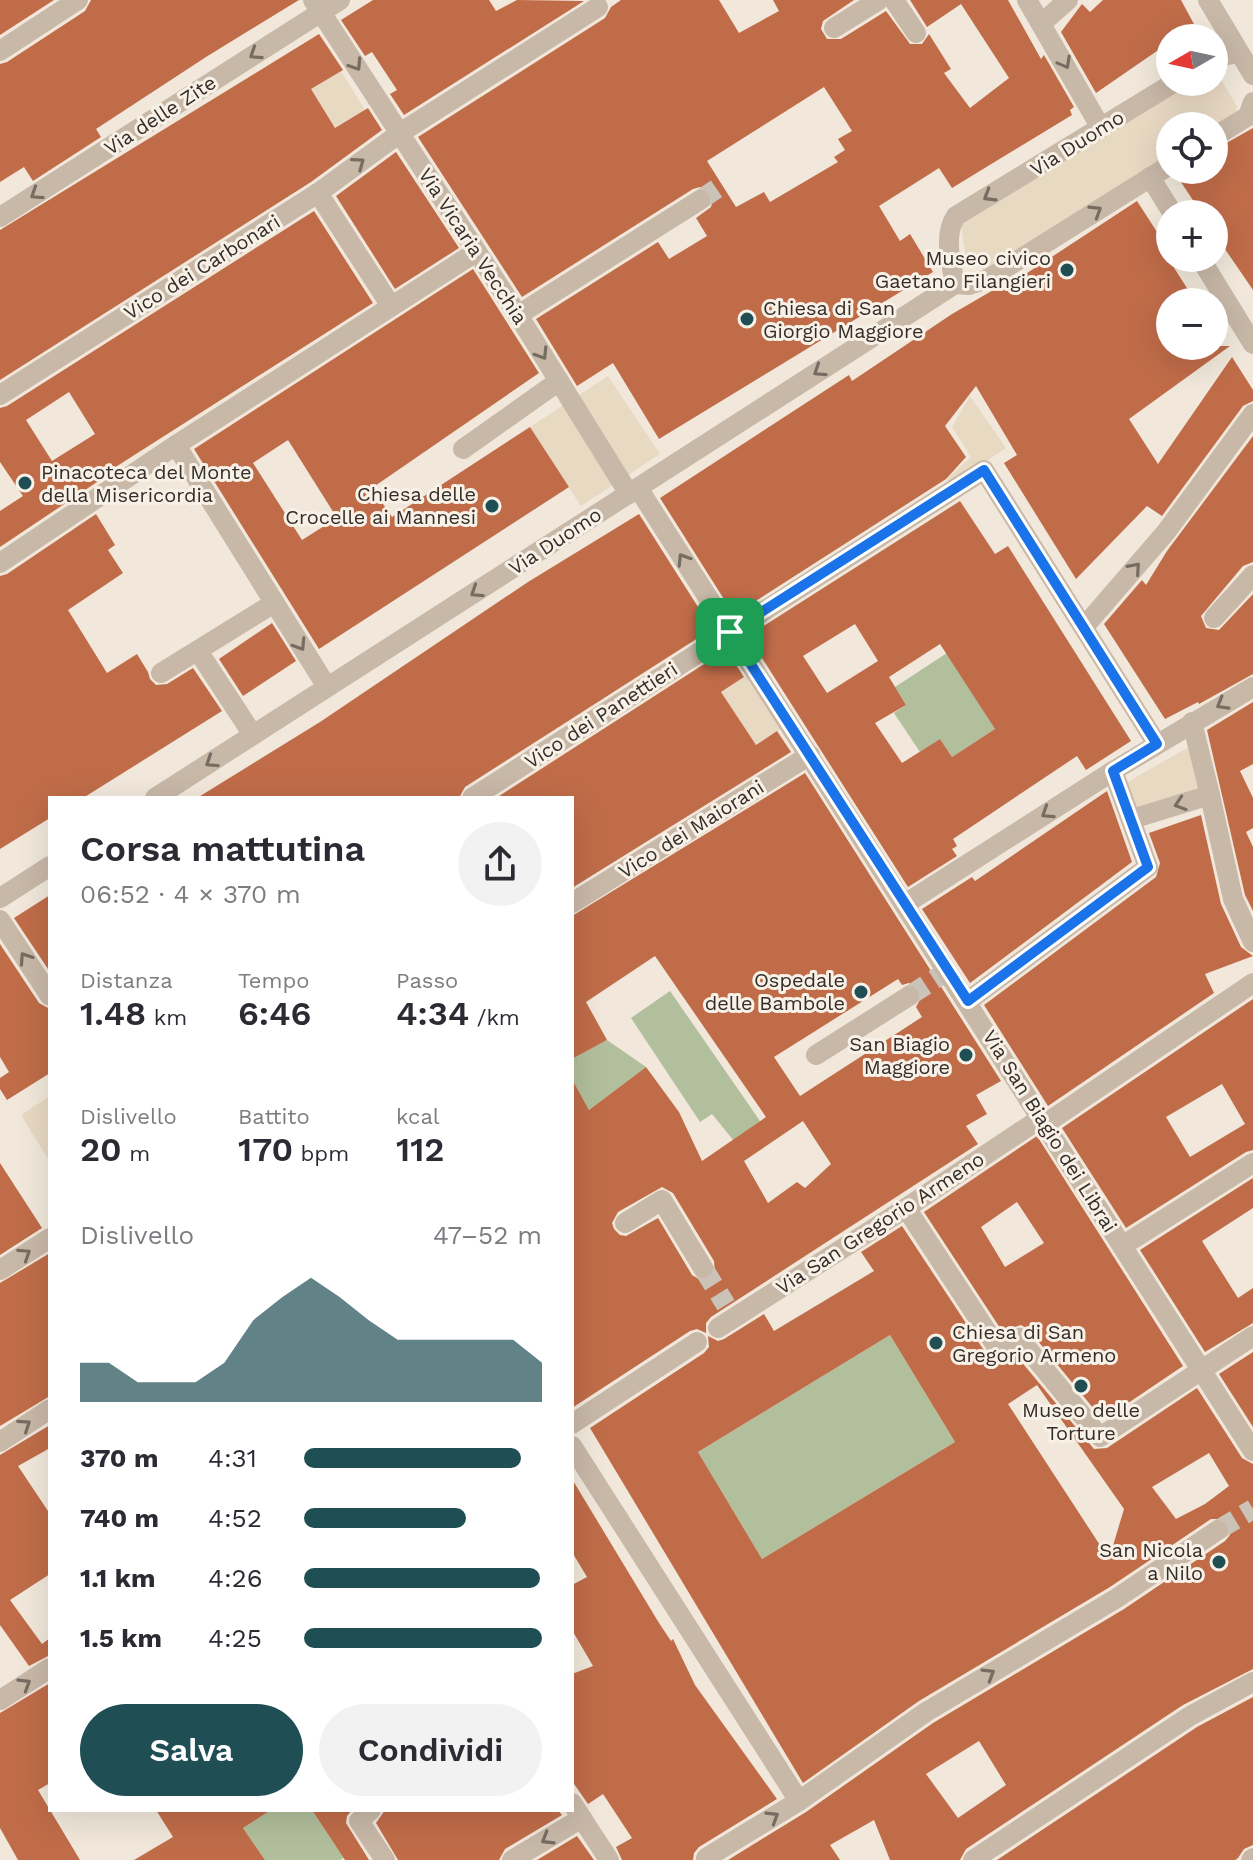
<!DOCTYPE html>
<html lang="it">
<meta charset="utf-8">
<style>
body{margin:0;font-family:"Work Sans",sans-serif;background:#f2f2f3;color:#2b2b33;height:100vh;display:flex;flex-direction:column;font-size:30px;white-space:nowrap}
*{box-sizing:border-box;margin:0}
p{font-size:26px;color:#7c7c81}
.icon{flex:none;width:44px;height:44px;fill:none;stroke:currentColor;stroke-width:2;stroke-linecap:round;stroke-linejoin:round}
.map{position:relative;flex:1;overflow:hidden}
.details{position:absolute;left:48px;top:796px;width:526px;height:1016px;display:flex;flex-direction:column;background:#fff;border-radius:0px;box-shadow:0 8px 32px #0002}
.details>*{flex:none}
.needle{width:52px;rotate:261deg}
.fabs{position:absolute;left:1156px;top:24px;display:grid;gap:16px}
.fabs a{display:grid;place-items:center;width:72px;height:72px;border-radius:50%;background:#fff;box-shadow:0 8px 32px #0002;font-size:40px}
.pin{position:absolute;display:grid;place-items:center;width:68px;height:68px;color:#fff;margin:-34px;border-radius:16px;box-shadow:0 4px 12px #0006}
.round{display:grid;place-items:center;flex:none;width:84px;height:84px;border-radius:42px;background:#f2f2f3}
.head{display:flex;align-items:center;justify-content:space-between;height:136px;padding:0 32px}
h1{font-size:36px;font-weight:600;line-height:60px}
.figures{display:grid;grid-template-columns:repeat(3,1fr);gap:12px;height:136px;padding:8px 32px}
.figures div{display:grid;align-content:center}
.figures b{font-size:34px;font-weight:600}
.figures small{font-size:22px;font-weight:400}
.figures p{font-size:22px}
.chart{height:224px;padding:16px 32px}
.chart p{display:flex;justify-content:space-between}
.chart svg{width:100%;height:144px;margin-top:8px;fill:#1f4f55;opacity:.7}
.primary-button{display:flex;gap:16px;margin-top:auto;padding:16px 32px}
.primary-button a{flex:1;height:92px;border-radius:48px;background:#1f4f55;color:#fff;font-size:32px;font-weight:600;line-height:92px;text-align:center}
.primary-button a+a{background:#f2f2f3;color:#2b2b33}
ul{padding:0 32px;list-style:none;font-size:26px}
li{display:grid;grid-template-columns:128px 96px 1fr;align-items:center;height:60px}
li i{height:20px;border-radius:10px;background:#1f4f55}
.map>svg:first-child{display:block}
.green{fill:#b1bf9c}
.plaza{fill:#e8d9c3}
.building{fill:#c06c49;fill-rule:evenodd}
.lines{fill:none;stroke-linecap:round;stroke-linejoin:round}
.minor-tunnel{stroke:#cbc3b7;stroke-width:20;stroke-dasharray:20 10;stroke-linecap:butt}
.minor{stroke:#c8b8a8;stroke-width:20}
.oneway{stroke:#776c62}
.route-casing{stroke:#fff;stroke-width:16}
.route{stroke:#1a73e8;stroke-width:10}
.poi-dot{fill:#1f4f55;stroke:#f8f1e7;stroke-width:3}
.labels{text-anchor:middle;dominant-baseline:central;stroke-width:6;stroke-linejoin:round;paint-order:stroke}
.street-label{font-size:20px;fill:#352d28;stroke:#f8f1e7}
.poi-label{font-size:20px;fill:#352d28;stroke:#f8f1e7;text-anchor:end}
</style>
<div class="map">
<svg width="1253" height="1860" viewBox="0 0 1253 1860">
<rect width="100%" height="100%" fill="#f1e8db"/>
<g class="green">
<polygon points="947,653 995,729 952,757 940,739 920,752 894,713 906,705 895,687"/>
<polygon points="670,991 760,1121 734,1141 712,1114 700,1122 631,1018"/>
<polygon points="607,1040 646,1067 589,1110 572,1079 572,1059"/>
<polygon points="890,1335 955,1442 762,1559 698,1452"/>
<polygon points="271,1810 312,1810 344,1858 340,1860 265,1860 243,1828"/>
</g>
<g class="plaza">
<polygon points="341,71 365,110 335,128 311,89"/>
<polygon points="1214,77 1220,78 1237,106 1234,121 1214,126 1170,126 1170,160 987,272 966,259 961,225 1188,82 1214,82"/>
<polygon points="608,376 660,454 581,506 530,427"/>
<polygon points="970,396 1006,448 951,485 947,479 971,457 952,427"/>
<polygon points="750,673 785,726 756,745 721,693"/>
<polygon points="1192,745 1205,805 1143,823 1126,783"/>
<polygon points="50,1096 50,1162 21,1115"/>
</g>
<g class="building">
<polygon points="0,0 54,0 0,35"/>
<polygon points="91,0 299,0 206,57 96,129 101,137 33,181 24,167 0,182 0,64 7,62 85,11"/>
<polygon points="373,0 489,0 496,11 517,0 584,1 404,115 390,94 397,90 372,52 365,56 341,20"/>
<path d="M621 0H719L739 33 779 11 773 0H854L823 21 821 29 827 39H841L886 11 910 44H922L929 34 951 69 944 73 970 108 1009 78 961 4 927 27 910 0H1008L1041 59 1044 55 1074 107 1070 110 1072 115 952 188 939 168 879 206 900 241 910 234 933 272 659 439 613 363 577 386 536 319 658 242 669 259 707 236 696 218 711 207 713 199 710 192 700 187 693 189 522 297 418 137 605 18 611 7ZM824 87 852 131 838 139 845 150 834 157 838 162 770 202 764 192 736 207 707 161Z"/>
<polygon points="1103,0 1181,0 1195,26 1177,38 1170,38 1170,42 1096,93 1061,32 1082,4 1090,12"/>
<polygon points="319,34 343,70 311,89 335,128 368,108 382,130 311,182 0,380 0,230"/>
<polygon points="1253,128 1253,290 1214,233 1214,214 1202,214 1177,176 1182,170 1214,170 1214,150"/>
<polygon points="396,152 459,248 395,289 336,196"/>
<polygon points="1137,201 1170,252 1172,258 1169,260 1196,302 1170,302 1170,346 1230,346 1129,419 1158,464 1232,357 1253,390 1253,401 1243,406 1162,516 1147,506 1076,579 1004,463 1017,455 976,386 945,426 966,457 946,479 734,615 660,498 849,375 852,381 952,314 1014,278 1015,281"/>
<path d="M314 211 373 303 114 468 115 470 0 547V511L23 496 0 462V408L7 406ZM69 392 95 434 52 461 26 420Z"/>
<path d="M473 269 539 373 372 488 392 517 530 427 569 487 319 649 194 449ZM288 440 337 518 302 540 253 463Z"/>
<polygon points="1253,436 1253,562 1243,566 1201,616 1206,628 1219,630 1253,594 1253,674 1199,704 1198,702 1165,719 1104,624 1142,580 1146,585 1167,551"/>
<path d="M960 501 995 554 1008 546 1131 741 1086 770 1077 756 953 839 957 846 952 849 957 856 908 887 748 636ZM855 624 878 661 827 693 803 656ZM940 644 995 729 952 757 940 739 902 763 875 723 906 705 889 677Z"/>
<polygon points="96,514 115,545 108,550 123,573 68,610 107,673 137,654 148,672 150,679 156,685 167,684 193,668 222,711 83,798 50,798 50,818 0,849 0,576 7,574"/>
<polygon points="639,514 712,629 465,787 459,798 197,798 320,722 528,582"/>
<polygon points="272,623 296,661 243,696 219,659"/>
<polygon points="726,650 744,677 721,692 756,745 777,731 791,752 572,888 572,798 496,798"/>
<polygon points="1253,702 1253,764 1240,771 1253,798 1253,828 1246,832 1253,847 1253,911 1245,895 1207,730"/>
<path d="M805 773 1001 1081 976 1095 987 1114 966 1126 978 1144 711 1317 706 1323V1333L697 1329 690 1331 572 1408V1079L589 1110 646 1067 679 1112 702 1161 766 1117 655 956 586 1002 607 1040 572 1059V916ZM898 979 902 985 909 983 919 988 922 996 916 1007 922 1017 800 1096 774 1057ZM803 1121 831 1164 805 1188 797 1182 768 1203 744 1161ZM662 1187 673 1193 714 1261 715 1274 709 1279 702 1281 692 1275 658 1218 626 1236 620 1235 614 1229 612 1223 618 1212Z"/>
<polygon points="1107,791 1132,862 970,983 922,909 972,877 975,881"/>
<polygon points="1201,815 1221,904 1241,947 1253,956 1205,974 1214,993 1048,1106 984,1005 1156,877 1160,863 1149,833"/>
<polygon points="50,895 50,972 14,918"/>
<polygon points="0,944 39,1003 50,1009 50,1073 7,1100 0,1089 0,1078 9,1072 0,1057"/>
<path d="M1253 999V1150L1246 1152 1126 1228 1062 1128ZM1222 1084 1245 1124 1190 1157 1166 1117Z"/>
<path d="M1037 1136 1183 1366 1103 1420 1028 1329 1021 1325 1002 1331 924 1212ZM1017 1202 1044 1243 1005 1267 981 1227Z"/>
<polygon points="0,1163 42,1228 0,1255"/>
<polygon points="1253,1178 1253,1208 1202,1241 1238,1298 1253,1288 1253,1323 1205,1352 1140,1250"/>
<path d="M902 1226 987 1355 997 1360 1015 1354 1094 1449 1107 1448 1197 1388 1242 1458 1253 1464V1669L1183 1705 966 1849 960 1860H890L874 1820 830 1845 840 1860H728L806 1812 933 1723 1124 1609 1225 1541 1230 1535 1229 1523 1224 1519H1211L1110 1587 919 1701 803 1783 590 1428 704 1353 709 1347 708 1336 718 1341 724 1339 764 1314 774 1331 874 1271 861 1252ZM890 1335 955 1442 762 1559 698 1452ZM1037 1385 1124 1509 1109 1559 1008 1404ZM1209 1453 1229 1486 1205 1504 1176 1519 1152 1487ZM979 1741 1006 1785 958 1818 926 1774Z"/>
<polygon points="50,1253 50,1396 0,1426 0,1283"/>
<polygon points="1253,1352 1253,1427 1219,1374"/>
<polygon points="50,1425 50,1448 18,1466 50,1514 50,1574 10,1600 42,1644 50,1638 50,1655 29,1666 0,1625 0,1455"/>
<polygon points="572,1479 659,1623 671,1641 673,1639 695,1685 777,1799 699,1847 694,1853 693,1860 622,1860 616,1847 632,1838 603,1794 588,1804 572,1781 572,1674 593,1666 572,1630 572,1585 587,1577 572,1552"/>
<polygon points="50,1683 50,1783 38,1790 80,1860 18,1860 0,1828 0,1713"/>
<polygon points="1253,1697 1253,1845 1244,1849 1238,1858 1235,1860 997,1860 1197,1727"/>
<polygon points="156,1810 271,1810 243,1828 265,1860 134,1860 173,1837"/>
<polygon points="312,1810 352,1810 347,1816 346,1823 369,1860 345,1860"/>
<polygon points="385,1810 558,1810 562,1815 505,1849 499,1860 398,1860 376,1823"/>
<polygon points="577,1836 594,1860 537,1860"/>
</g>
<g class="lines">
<g class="minor-tunnel">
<polyline points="700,200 722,185"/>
<polyline points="909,996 941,975"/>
<polyline points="703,1268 726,1305"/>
<polyline points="1218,1530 1253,1509"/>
</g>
<g class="minor">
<polyline points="313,0 518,315 629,494"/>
<polyline points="894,0 916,33"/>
<polyline points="1027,0 1101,128"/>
<polyline points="1208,0 1253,75"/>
<polyline points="1042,23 1068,0"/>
<polyline points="834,28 879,0"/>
<polyline points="0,51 78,0"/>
<polyline points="1214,58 1238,53"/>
<polyline points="1214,137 1248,116 1253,102"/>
<polyline points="1150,177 1173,214"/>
<polyline points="318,193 391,306"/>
<polyline points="0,217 340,0"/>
<polyline points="1200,258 1253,344"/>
<path d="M955 284C951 262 943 235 956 216L1175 82"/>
<polyline points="518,315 700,200"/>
<polyline points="0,395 318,193 400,133 598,7"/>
<polyline points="176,445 327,687"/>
<polyline points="463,449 559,381"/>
<polyline points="638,488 1253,1451"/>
<polyline points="0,563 176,445 476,252"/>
<polyline points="1214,618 1253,575"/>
<polyline points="1084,627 1166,532 1253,414"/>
<polyline points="198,651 253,735"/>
<polyline points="161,673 274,603"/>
<polyline points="1210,795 1233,899 1253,942"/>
<polyline points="155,798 955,284 969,285 988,279 1170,165"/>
<polyline points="472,798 984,470 1157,744"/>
<polyline points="1132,819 1210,795 1192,722"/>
<polyline points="0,898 50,866"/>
<polyline points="572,903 810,755"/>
<polyline points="905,904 1113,771 1253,687"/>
<polyline points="0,920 50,996"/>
<polyline points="968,1001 1148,867 1113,771"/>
<polyline points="816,1055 909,996"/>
<polyline points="1045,1124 1253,983"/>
<polyline points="906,1208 997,1347 1019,1338 1100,1437 1253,1336"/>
<polyline points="625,1223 662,1200 703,1268"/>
<polyline points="1122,1246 1253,1163"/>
<polyline points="0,1270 50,1238"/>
<polyline points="718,1328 906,1208 1041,1118"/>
<polyline points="572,1424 697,1342"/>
<polyline points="0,1442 50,1409"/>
<polyline points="572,1446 799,1801"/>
<polyline points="0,1700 50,1668"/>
<polyline points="572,1803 609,1860"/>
<polyline points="371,1810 359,1821 385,1860"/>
<polyline points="706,1858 799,1801 926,1712 1117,1598 1218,1530"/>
<polyline points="512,1860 582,1818"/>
<polyline points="973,1860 1190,1716 1253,1682"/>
<polyline points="1251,1860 1253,1858"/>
</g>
</g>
<defs><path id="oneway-chevron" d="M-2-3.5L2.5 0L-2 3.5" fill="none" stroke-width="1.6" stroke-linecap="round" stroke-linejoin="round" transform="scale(2)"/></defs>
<g class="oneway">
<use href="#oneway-chevron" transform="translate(255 54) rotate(147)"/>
<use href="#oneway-chevron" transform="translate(1065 63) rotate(61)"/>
<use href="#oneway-chevron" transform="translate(356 65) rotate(57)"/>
<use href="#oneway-chevron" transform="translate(359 163) rotate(-36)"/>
<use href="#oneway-chevron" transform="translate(36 194) rotate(147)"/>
<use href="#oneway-chevron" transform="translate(989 196) rotate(149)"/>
<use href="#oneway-chevron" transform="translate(1096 211) rotate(-32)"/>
<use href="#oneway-chevron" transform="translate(542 354) rotate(58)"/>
<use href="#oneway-chevron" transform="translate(819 371) rotate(147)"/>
<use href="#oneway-chevron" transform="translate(683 559) rotate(-122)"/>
<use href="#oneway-chevron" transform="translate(1135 568) rotate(-49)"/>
<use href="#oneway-chevron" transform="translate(476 592) rotate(147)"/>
<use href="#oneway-chevron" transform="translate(300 645) rotate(58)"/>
<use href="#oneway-chevron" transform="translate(1222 704) rotate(150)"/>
<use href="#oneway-chevron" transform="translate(211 762) rotate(147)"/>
<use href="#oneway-chevron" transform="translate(1180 804) rotate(162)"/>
<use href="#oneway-chevron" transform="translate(1047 813) rotate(147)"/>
<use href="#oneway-chevron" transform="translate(25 958) rotate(-124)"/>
<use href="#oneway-chevron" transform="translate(25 1254) rotate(-33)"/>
<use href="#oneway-chevron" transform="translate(25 1425) rotate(-34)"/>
<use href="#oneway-chevron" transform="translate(989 1674) rotate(-31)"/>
<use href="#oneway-chevron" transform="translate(25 1684) rotate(-32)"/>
<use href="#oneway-chevron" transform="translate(773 1817) rotate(-32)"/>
<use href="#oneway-chevron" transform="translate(547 1839) rotate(149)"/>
</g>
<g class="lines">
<g class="route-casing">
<polygon id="route" points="984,470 1157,744 1113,771 1148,867 968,1001 730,632"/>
</g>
<use href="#route" class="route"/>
</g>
<g class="poi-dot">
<circle cx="1067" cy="270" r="8"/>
<circle cx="747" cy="319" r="8"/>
<circle cx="25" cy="483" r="8"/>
<circle cx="492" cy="506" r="8"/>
<circle cx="861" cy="992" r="8"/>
<circle cx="966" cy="1055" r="8"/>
<circle cx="936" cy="1343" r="8"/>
<circle cx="1081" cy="1386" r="8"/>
<circle cx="1219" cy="1562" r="8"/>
</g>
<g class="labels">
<g class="street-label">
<text transform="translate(160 115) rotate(-33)">Via delle Zite</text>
<text transform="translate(1077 143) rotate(-32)">Via Duomo</text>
<text transform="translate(473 246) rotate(57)">Via Vicaria Vecchia</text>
<text transform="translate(202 267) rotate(-32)">Vico dei Carbonari</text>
<text transform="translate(555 541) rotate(-33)">Via Duomo</text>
<text transform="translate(601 715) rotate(-33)">Vico dei Panettieri</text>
<text transform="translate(691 829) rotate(-32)">Vico dei Maiorani</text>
<text transform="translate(1050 1131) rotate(58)">Via San Biagio dei Librai</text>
<text transform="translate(880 1223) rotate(-33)">Via San Gregorio Armeno</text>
</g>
<g class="poi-label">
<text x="1051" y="258">Museo civico<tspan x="1051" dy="23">Gaetano Filangieri</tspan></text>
<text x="763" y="308" text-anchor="start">Chiesa di San<tspan x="763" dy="23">Giorgio Maggiore</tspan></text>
<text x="41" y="472" text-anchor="start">Pinacoteca del Monte<tspan x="41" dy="23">della Misericordia</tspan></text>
<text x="476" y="494">Chiesa delle<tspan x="476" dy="23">Crocelle ai Mannesi</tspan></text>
<text x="845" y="980">Ospedale<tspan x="845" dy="23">delle Bambole</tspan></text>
<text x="950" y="1044">San Biagio<tspan x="950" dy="23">Maggiore</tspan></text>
<text x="952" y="1332" text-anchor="start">Chiesa di San<tspan x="952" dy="23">Gregorio Armeno</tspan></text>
<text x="1081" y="1410" text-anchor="middle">Museo delle<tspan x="1081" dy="23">Torture</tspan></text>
<text x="1203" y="1550">San Nicola<tspan x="1203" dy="23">a Nilo</tspan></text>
</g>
</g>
</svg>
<div class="fabs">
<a><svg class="needle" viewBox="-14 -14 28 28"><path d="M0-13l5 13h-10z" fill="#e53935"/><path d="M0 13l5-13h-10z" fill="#7c7c81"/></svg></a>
<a><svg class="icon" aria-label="locate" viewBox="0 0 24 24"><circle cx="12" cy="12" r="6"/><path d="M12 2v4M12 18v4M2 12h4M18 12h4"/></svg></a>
<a>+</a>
<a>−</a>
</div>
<div class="pin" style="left:730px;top:632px;background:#1e9e55"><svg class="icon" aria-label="arrive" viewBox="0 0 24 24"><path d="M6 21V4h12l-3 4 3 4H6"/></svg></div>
<section class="details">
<div class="head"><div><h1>Corsa mattutina</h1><p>06:52 · 4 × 370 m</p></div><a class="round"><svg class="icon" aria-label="share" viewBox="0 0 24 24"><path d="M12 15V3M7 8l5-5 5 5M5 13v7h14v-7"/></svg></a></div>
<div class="figures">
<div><p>Distanza</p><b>1.48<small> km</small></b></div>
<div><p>Tempo</p><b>6:46</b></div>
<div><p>Passo</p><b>4:34<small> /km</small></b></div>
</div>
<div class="figures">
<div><p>Dislivello</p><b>20<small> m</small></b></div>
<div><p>Battito</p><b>170<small> bpm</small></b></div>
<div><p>kcal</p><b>112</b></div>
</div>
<div class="chart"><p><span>Dislivello</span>47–52 m</p>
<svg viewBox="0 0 160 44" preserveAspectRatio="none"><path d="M0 44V32L10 32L20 38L30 38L40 38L50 32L60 19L70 12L80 6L90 12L100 19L110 25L120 25L130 25L140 25L150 25L160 32V44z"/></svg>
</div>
<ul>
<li><b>370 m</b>4:31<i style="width:91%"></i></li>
<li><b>740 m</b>4:52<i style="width:68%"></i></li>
<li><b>1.1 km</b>4:26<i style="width:99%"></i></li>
<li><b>1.5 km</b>4:25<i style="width:100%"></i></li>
</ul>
<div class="primary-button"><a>Salva</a><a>Condividi</a></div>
</section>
</div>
